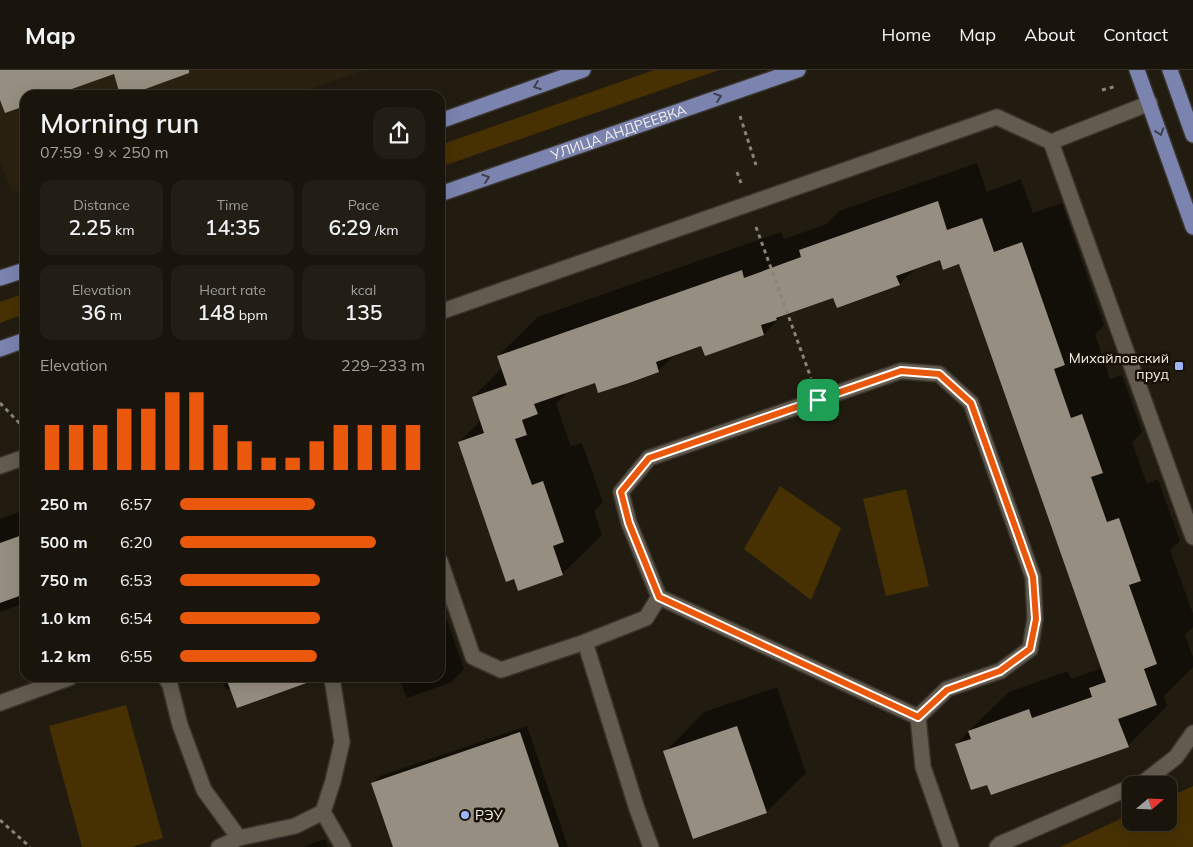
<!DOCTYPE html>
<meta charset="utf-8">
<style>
body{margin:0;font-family:Mulish,sans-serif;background:#231e15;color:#f1f3f6;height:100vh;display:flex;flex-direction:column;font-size:19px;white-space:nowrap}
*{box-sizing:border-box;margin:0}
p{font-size:16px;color:#9f9f9d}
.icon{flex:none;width:28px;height:28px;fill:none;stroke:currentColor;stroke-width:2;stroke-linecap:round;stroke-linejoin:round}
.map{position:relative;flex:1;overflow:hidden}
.sheet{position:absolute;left:20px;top:20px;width:425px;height:592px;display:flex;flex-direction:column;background:#1a150c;border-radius:15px;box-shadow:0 5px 20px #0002,0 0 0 1px #38342d}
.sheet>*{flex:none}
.needle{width:32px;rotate:71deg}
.tools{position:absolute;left:1122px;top:706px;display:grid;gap:10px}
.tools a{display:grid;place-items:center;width:55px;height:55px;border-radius:10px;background:#1a150c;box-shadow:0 5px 20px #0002,0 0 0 1px #38342d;font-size:25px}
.pin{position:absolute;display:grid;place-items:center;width:42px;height:42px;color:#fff;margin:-21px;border-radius:10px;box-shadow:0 2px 8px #0006}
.round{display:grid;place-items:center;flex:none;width:52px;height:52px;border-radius:15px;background:#231e15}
.headline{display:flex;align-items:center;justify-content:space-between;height:85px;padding:0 20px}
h1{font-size:28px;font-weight:600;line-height:38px}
.metrics{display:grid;grid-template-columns:repeat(3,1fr);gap:8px;height:85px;padding:5px 20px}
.metrics div{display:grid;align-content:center;border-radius:12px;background:#231e15;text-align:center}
.metrics b{font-size:21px;font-weight:600}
.metrics small{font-size:14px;font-weight:400}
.metrics p{font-size:14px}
.chart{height:140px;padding:10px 20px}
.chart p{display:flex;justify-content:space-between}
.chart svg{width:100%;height:90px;margin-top:5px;stroke:#ea580c;stroke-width:6}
ul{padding:0 20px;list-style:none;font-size:16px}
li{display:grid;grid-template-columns:80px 60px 1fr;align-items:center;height:38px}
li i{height:12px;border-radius:6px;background:#ea580c}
header{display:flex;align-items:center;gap:30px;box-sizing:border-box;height:70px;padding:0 25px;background:#1a150c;border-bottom:1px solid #38342d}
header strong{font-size:24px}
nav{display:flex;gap:28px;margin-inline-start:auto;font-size:18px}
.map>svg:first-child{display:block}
.built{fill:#2b2110}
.green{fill:#473103}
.shadow{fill:#0007}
.building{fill:#968e80}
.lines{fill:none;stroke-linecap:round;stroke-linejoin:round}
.lane-casing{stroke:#3a352f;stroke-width:18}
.primary-casing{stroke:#3a352f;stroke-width:18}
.path{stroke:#89847a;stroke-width:3;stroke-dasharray:4 4;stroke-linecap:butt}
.lane{stroke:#635b4e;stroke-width:15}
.primary{stroke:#7a84af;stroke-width:15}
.oneway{stroke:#40404b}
.route-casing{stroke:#fff;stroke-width:10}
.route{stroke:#ea580c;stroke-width:6}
.poi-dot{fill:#9eb4fd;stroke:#191208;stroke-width:2}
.labels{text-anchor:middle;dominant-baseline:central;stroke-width:5;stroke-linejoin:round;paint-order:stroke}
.street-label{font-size:14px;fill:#f5f1e9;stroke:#191208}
.poi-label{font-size:14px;fill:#f5f1e9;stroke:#191208;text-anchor:end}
</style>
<header>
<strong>Map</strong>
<nav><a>Home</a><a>Map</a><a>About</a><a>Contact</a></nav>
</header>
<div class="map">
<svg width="1193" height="777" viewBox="0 0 1193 777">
<rect width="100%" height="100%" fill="#221c10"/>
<polygon class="built" points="0,0 365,0 293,25 25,25 25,118 12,123 0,91"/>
<g class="green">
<polygon points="654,0 719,0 440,97 440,75"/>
<polygon points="25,223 25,244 0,253 0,232"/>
<polygon points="780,416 841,458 811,530 744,479"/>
<polygon points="906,419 929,516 886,526 863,429"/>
<polygon points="126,635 163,768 131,777 82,777 49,656"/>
<polygon points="1193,716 1193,777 1060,777 1131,744 1131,752 1169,752 1169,727"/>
</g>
<g class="shadow">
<polygon points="977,93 987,122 1021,109 1033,143 1062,133 1104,255 1095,264 1110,309 1122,305 1142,362 1132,372 1147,414 1158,409 1180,471 1170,480 1193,544 1193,557 1185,565 1193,587 1193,597 1164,626 1167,636 1128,676 988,713 956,675 969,661 1009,622 1068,601 1071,609 1102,598 960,193 940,189 916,198 899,214 834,226 784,244 764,264 702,275 676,284 658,301 596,312 565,322 566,324 556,334 571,376 582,373 603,432 594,441 602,465 562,504 459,372 481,350 473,327 502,298 498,286 538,247 781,162 784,169 827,154 839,141"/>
<polygon points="25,440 25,533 0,542 0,449"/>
<polygon points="440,531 464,599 450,613 407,628 399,608 440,608"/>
<polygon points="221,608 295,608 282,620 231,618 226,620"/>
<polygon points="777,617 806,703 767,742 694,767 665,682 704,642"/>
<polygon points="527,656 568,777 395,777 373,713 380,706"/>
<polygon points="325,769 328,777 302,777"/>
</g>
<g class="building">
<polygon points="0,0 189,0 189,3 129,25 120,25 114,4 55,25 25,25 25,36 5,43 0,30"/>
<polygon points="938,131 947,160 982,148 994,182 1022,172 1065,295 1054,299 1071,348 1082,344 1103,403 1091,407 1107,452 1119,448 1141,511 1129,515 1157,594 1144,599 1157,635 1118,649 1129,677 991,725 987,715 971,720 955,674 971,669 968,661 1029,639 1032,648 1092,627 1089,618 1106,612 959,194 943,200 940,190 896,206 900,215 837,238 833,228 776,248 777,250 761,255 764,265 705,286 701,276 656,292 659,302 629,313 598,323 595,313 534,334 538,344 522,350 527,365 515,369 532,415 543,411 564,472 553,476 563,505 518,521 514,509 506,512 458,372 484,363 472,327 507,315 497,286 742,200 744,208 801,187 799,180"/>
<polygon points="25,464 25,524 0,533 0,473"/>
<polygon points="226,608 312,608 312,611 237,638"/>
<polygon points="737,656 767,743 693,769 663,681"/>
<polygon points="520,662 559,777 393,777 371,713"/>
</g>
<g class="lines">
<g class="lane-casing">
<g id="lane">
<polyline points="1150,33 1051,72 1193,467"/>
<polyline points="440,242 997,47 1051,72"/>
<polyline points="0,396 25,387"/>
<polyline points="440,491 473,587 501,600 585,572 646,548 659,527 629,453 621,422 649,388 901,301 939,304 971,333 1033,507 1035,549 1030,579 1000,601 947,619 918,647 923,697 951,777"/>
<polyline points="659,527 918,647"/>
<polyline points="585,572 637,739 651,777"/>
<polyline points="166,608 170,615 180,655 204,720 239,768"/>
<polyline points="0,633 69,608"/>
<polyline points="1137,715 1144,712 1176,687 1193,663"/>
<polyline points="323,742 343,777"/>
<polyline points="219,777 239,768 295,756 323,742 333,711 342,672 332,608"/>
<polyline points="997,777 1000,774 1131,717"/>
</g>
</g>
<g class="primary-casing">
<g id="primary">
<polyline points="1137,0 1193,157"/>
<polyline points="1170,0 1193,65"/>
<polyline points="440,51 583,0"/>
<path id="s1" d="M440 124 798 0"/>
<polyline points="0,208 25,200"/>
<polyline points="0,279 25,270"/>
</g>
</g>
<g class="path">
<polyline points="1102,20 1117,16"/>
<polyline points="740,46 756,95"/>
<polyline points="737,102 741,113"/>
<polyline points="756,157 811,308"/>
<polyline points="0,333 25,359"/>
<polyline points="0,750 30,777"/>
</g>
<use href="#lane" class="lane"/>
<use href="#primary" class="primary"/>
</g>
<defs><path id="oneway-chevron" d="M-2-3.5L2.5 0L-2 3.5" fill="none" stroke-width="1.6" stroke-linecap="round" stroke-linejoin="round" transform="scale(1.25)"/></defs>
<g class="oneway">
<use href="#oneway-chevron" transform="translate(537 16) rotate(160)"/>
<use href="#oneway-chevron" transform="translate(718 27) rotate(-19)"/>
<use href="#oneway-chevron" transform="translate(1160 62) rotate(71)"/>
<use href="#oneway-chevron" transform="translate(486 108) rotate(-19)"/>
</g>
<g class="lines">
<g class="route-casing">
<polygon id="route" points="901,301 939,304 971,333 1033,507 1036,549 1030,579 1000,601 947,620 918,647 659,527 629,453 621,422 649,388"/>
</g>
<use href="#route" class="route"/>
</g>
<g class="poi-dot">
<rect x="1174" y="291" width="10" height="10" rx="2.5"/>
<circle cx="465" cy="745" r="5"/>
</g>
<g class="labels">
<g class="street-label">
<text stroke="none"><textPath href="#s1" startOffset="189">УЛИЦА АНДРЕЕВКА</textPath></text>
</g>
<g class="poi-label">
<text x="1169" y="288">Михайловский<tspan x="1169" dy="16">пруд</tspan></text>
<text x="475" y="745" text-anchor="start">РЭУ</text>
</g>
</g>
</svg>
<div class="tools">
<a><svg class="needle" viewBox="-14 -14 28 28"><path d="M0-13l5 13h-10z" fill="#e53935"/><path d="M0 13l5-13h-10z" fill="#9f9f9d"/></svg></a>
</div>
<div class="pin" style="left:818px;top:330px;background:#1e9e55"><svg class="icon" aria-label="arrive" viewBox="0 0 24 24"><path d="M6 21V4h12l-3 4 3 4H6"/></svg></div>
<section class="sheet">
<div class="headline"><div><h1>Morning run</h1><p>07:59 · 9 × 250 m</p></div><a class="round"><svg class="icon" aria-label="share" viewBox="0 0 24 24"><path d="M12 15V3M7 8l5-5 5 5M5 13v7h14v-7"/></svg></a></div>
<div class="metrics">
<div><p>Distance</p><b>2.25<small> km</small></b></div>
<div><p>Time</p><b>14:35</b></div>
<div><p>Pace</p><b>6:29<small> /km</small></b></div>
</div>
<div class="metrics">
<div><p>Elevation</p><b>36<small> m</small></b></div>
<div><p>Heart rate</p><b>148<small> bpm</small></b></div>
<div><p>kcal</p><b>135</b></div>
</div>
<div class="chart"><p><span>Elevation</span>229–233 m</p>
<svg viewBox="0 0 160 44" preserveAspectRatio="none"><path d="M5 44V22M15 44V22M25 44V22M35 44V14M45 44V14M55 44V6M65 44V6M75 44V22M85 44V30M95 44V38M105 44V38M115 44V30M125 44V22M135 44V22M145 44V22M155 44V22"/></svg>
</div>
<ul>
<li><b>250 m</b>6:57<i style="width:55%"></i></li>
<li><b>500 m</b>6:20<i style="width:80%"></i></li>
<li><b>750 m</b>6:53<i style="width:57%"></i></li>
<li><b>1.0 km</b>6:54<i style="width:57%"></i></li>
<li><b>1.2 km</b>6:55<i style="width:56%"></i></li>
</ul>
</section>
</div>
